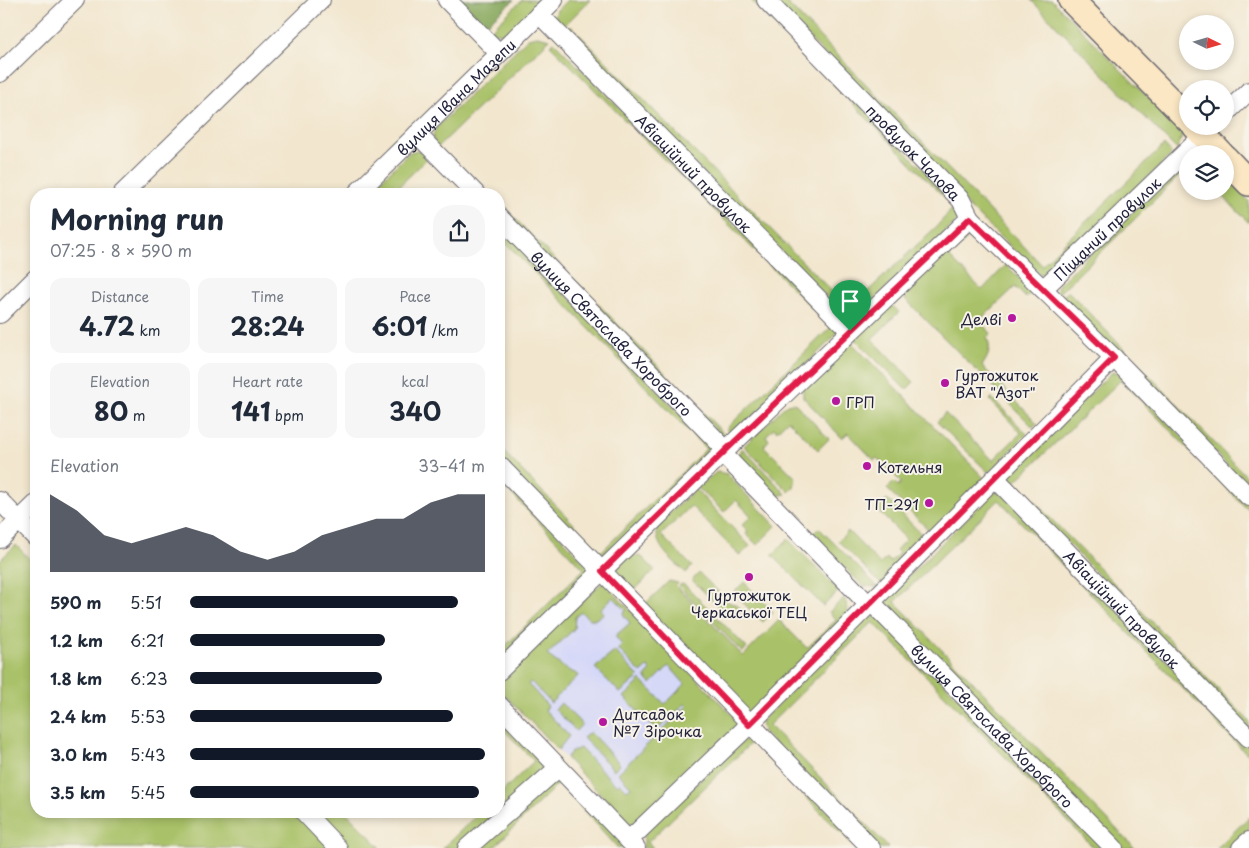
<!DOCTYPE html>
<meta charset="utf-8">
<style>
body{margin:0;font-family:"Playpen Sans",sans-serif;background:#f6f6f7;color:#1f2937;height:100vh;display:flex;flex-direction:column;font-size:19px;white-space:nowrap}
*{box-sizing:border-box;margin:0}
p{font-size:16px;color:#747a83}
.icon{flex:none;width:28px;height:28px;fill:none;stroke:currentColor;stroke-width:2;stroke-linecap:round;stroke-linejoin:round}
.map{position:relative;flex:1;overflow:hidden}
.drawer{position:absolute;left:30px;top:188px;width:475px;height:630px;display:flex;flex-direction:column;background:#fff;border-radius:20px;box-shadow:0 2px 8px #0003}
.drawer>*{flex:none}
.needle{width:32px;rotate:95deg}
.buttons{position:absolute;left:1179px;top:15px;display:grid;gap:10px}
.buttons a{display:grid;place-items:center;width:55px;height:55px;border-radius:50%;background:#fff;box-shadow:0 2px 8px #0003;font-size:25px}
.pin{position:absolute;display:grid;place-items:center;width:42px;height:42px;color:#fff;margin:-51px -21px;border-radius:50% 50% 50% 0;rotate:-45deg;box-shadow:0 0 5px #0007}
.pin .icon{rotate:45deg}
.round{display:grid;place-items:center;flex:none;width:52px;height:52px;border-radius:20px;background:#f6f6f7}
.summary{display:flex;align-items:center;justify-content:space-between;height:85px;padding:0 20px}
h1{font-size:28px;font-weight:700;line-height:38px}
.figures{display:grid;grid-template-columns:repeat(3,1fr);gap:8px;height:85px;padding:5px 20px}
.figures div{display:grid;align-content:center;border-radius:12px;background:#f6f6f7;text-align:center}
.figures b{font-size:25px;font-weight:700}
.figures small{font-size:14px;font-weight:400}
.figures p{font-size:14px}
.chart{height:140px;padding:10px 20px}
.chart p{display:flex;justify-content:space-between}
.chart svg{width:100%;height:90px;margin-top:5px;fill:#111827;opacity:.7}
ul{padding:0 20px;list-style:none;font-size:16px}
li{display:grid;grid-template-columns:80px 60px 1fr;align-items:center;height:38px}
li i{height:12px;border-radius:6px;background:#111827}
.map>svg:first-child{display:block}
.built{fill:#d6d8f8}
.green{fill:#a9c167;stroke:#667251}
.forest{fill:#86a75c;stroke:#54644c}
.lines{fill:none;stroke-linecap:round;stroke-linejoin:round}
.street-casing{stroke:#6b676e;stroke-width:20}
.secondary-casing{stroke:#6b676e;stroke-width:28}
.street{stroke:#fff;stroke-width:18}
.secondary{stroke:#fbe7c3;stroke-width:25}
.route-casing{stroke:#fff;stroke-width:10}
.route{stroke:#e11d48;stroke-width:6}
.poi-dot{fill:#b5179e;stroke:#f7f3e8;stroke-width:2}
.labels{text-anchor:middle;dominant-baseline:central;stroke-width:4;stroke-linejoin:round;paint-order:stroke}
.street-label{font-size:15px;fill:#22223b;stroke:#f7f3e8}
.poi-label{font-size:15px;fill:#22223b;stroke:#f7f3e8;text-anchor:start}
</style>
<div class="map">
<svg width="1249" height="848" viewBox="0 0 1249 848">
<rect width="100%" height="100%" fill="#f7f3e8"/>
<filter id="ink" filterUnits="userSpaceOnUse"><feTurbulence type="fractalNoise" baseFrequency=".02" numOctaves="2"/><feDisplacementMap in="SourceGraphic" scale="10" xChannelSelector="R" yChannelSelector="G"/><feConvolveMatrix kernelMatrix="1 2 1 2 8 2 1 2 1" color-interpolation-filters="sRGB"/></filter>
<filter id="wash" filterUnits="userSpaceOnUse"><feTurbulence type="fractalNoise" baseFrequency=".0096" numOctaves="4" result="noise"/><feDisplacementMap in="SourceGraphic" scale="20" xChannelSelector="R" yChannelSelector="G"/><feGaussianBlur stdDeviation="1.12" result="paint"/><feColorMatrix in="noise" values="0 0 0 0 0 0 0 0 0 0 0 0 0 0 0 0 0 1.4 0 .05"/><feComposite in="paint" operator="in"/></filter>
<g filter="url(#wash)">
<rect width="100%" height="100%" fill="#f2e6ce"/>
<polygon class="built" points="605,588 732,720 627,822 500,690"/>
<g class="green">
<polygon points="522,0 541,0 505,35 490,31"/>
<polygon points="567,0 590,0 561,29 555,16 557,10"/>
<polygon points="751,0 758,0 959,206 960,214 958,220 857,316 846,317 565,32 571,26 849,309 937,226 954,207"/>
<polygon points="773,0 784,0 1042,265 1164,145 1172,154 1049,273 1039,274 971,209"/>
<polygon points="1031,0 1052,0 1179,129 1182,136 1177,150"/>
<path d="M537 36 550 39 437 148C432 141 432 136 436 128L528 38Z"/>
<polygon points="554,42 838,329 837,334 733,436 726,429 831,327 550,45"/>
<polygon points="418,150 430,156 391,194 367,194 410,152"/>
<polygon points="1182,164 1186,169 1058,294 1057,289 1059,284"/>
<polygon points="1225,176 1249,201 1249,223 1218,191 1225,191"/>
<polygon points="499,202 729,439 725,439 499,210"/>
<polygon points="499,223 714,450 602,563 499,459 499,447 601,552 706,449 499,236"/>
<path d="M967 234 978 238 974 241 969 237 949 256 982 290 1006 265 1033 291 1026 298 1015 287 979 321 991 333 987 338C992 350 988 357 982 366L1037 423 1033 427 905 299V290L962 237Z"/>
<polygon points="1068,291 1249,479 1249,487 1062,297"/>
<polygon points="891,304 899,312 872,339 914,382 906,390 855,339"/>
<polygon points="851,342 988,482 934,535 887,489 894,482 898,486 901,482 877,458 874,460 848,433 842,438 803,397 803,388"/>
<polygon points="1116,371 1249,503 1249,511 1121,380 1015,482 1249,721 1249,731 1009,482 1009,476 1111,373"/>
<polygon points="992,398 1027,434 989,473 937,422 945,413 993,460 1021,433 990,400"/>
<polygon points="792,403 796,404 829,439 818,450 788,420 777,431 774,428 766,436 769,440 764,446 796,478 794,487 789,492 744,446 787,404"/>
<polygon points="742,448 786,494 776,496 742,462 739,456"/>
<polygon points="499,472 592,570 499,662 499,652 584,569 499,481"/>
<polygon points="717,472 727,474 776,526 757,545 746,534 748,531 742,525 751,516 736,500 724,512 697,487"/>
<path d="M695 489 750 546 740 556 691 506 661 535 692 566 686 573C672 559 652 546 658 525Z"/>
<polygon points="995,492 1003,494 1249,745 1249,756 999,500 895,602 1135,848 1119,848 885,606 884,601 990,495"/>
<polygon points="887,499 928,541 882,585 838,541 848,531 880,564 887,558 890,562 899,553 896,550 906,539 876,509"/>
<polygon points="819,528 878,587 863,586 812,535"/>
<polygon points="788,539 839,591 823,606 772,555"/>
<polygon points="16,545 36,566 36,811 298,811 331,848 0,848 0,560"/>
<polygon points="629,554 642,557 655,570 631,594 611,574"/>
<polygon points="699,573 730,603 735,604 744,612 737,615 723,611 692,580"/>
<polygon points="669,581 678,583 676,586 743,656 779,620 807,648 836,620 829,612 844,598 847,605 847,623 748,715 642,607"/>
<polygon points="603,582 741,724 631,826 566,758 571,752 580,748 616,785 620,783 627,790 631,787 618,773 687,706 685,704 656,731 624,697 641,680 665,704 685,684 669,666 651,684 645,677 651,670 648,667 641,673 618,649 622,645 615,636 630,623 623,614 626,610 613,597 601,609 604,613 596,619 589,619 581,612 575,617 574,629 547,655 566,669 579,675 551,703 531,682 528,684 548,706 545,710 569,736 558,750 499,689 499,678"/>
<polygon points="744,582 773,612 763,622 733,593"/>
<polygon points="681,584 685,585 747,648 742,652 679,586"/>
<polygon points="870,617 879,617 1106,848 1094,848 873,622 769,725 889,848 876,848 763,732 761,721 864,619"/>
<polygon points="615,651 639,677 620,693 595,668"/>
<polygon points="561,703 582,724 576,731 555,710"/>
<polygon points="499,711 543,762 544,769 461,848 443,848 481,811 499,811 499,795 534,761 499,725"/>
<polygon points="590,732 620,764 614,770 583,738"/>
<polygon points="750,735 865,848 856,848 752,742 648,842 653,848 643,848 645,831"/>
<polygon points="558,777 630,848 618,848 559,783 493,848 475,848"/>
<polygon points="311,811 345,811 381,848 343,848"/>
<polygon points="1249,817 1249,830 1231,848 1217,848"/>
</g>
<polygon class="forest" points="459,0 514,0 484,26"/>
</g>
<g filter="url(#ink)">
<g class="lines">
<g class="street-casing">
<g id="street">
<polyline points="447,0 499,53"/>
<path id="s1" d="M766 0 961 200 970 218 1114 358 1249 497"/>
<path id="s2" d="M539 14 850 331"/>
<polyline points="0,73 75,0"/>
<polyline points="1225,114 1249,91"/>
<polyline points="417,134 476,194"/>
<polyline points="122,194 321,0"/>
<path id="s3" d="M356 194 554 0"/>
<path id="s4" d="M499 217 726 450"/>
<path id="s5" d="M1043 289 1212 127"/>
<polyline points="0,314 36,278"/>
<polyline points="722,453 869,605"/>
<polyline points="499,465 871,848"/>
<path id="s6" d="M996 479 1249 738"/>
<polyline points="0,501 36,538"/>
<polyline points="0,539 36,504"/>
<path id="s7" d="M872 603 1114 848"/>
<polyline points="499,671 726,450 970,218"/>
<polyline points="499,705 636,848"/>
<polyline points="303,811 338,848"/>
<polyline points="629,840 749,725 1114,358"/>
<polyline points="467,848 558,768"/>
<polyline points="1241,848 1249,841"/>
</g>
</g>
<g class="secondary-casing">
<g id="secondary">
<polyline points="1071,0 1188,119"/>
<polyline points="1195,126 1221,154"/>
<polyline points="1225,158 1249,183"/>
</g>
</g>
<use href="#street" class="street"/>
<use href="#secondary" class="secondary"/>
</g>
</g>
<g class="lines" filter="url(#ink)">
<g class="route-casing">
<polygon id="route" points="970,218 1114,358 749,725 602,571 726,450"/>
</g>
<use href="#route" class="route"/>
</g>
<g class="poi-dot">
<circle cx="1012" cy="318" r="5"/>
<circle cx="945" cy="383" r="5"/>
<circle cx="836" cy="401" r="5"/>
<circle cx="867" cy="466" r="5"/>
<circle cx="929" cy="503" r="5"/>
<circle cx="749" cy="577" r="5"/>
<circle cx="603" cy="722" r="5"/>
</g>
<g class="labels">
<g class="street-label">
<text stroke="none"><textPath href="#s3" startOffset="139">вулиця Івана Мазепи</textPath></text>
<text stroke="none"><textPath href="#s1" startOffset="212">провулок Чалова</textPath></text>
<text stroke="none"><textPath href="#s2" startOffset="222">Авіаційний провулок</textPath></text>
<text stroke="none"><textPath href="#s5" startOffset="88">Піщаний провулок</textPath></text>
<text stroke="none"><textPath href="#s4" startOffset="162">вулиця Святослава Хороброго</textPath></text>
<text stroke="none"><textPath href="#s6" startOffset="181">Авіаційний провулок</textPath></text>
<text stroke="none"><textPath href="#s7" startOffset="172">вулиця Святослава Хороброго</textPath></text>
</g>
<g class="poi-label">
<text x="1002" y="318" text-anchor="end">Делві</text>
<text x="955" y="374">Гуртожиток<tspan x="955" dy="17">ВАТ "Азот"</tspan></text>
<text x="846" y="401">ГРП</text>
<text x="877" y="466">Котельня</text>
<text x="919" y="503" text-anchor="end">ТП-291</text>
<text x="749" y="594" text-anchor="middle">Гуртожиток<tspan x="749" dy="17">Черкаської ТЕЦ</tspan></text>
<text x="613" y="713">Дитсадок<tspan x="613" dy="17">№7 Зірочка</tspan></text>
</g>
</g>
</svg>
<div class="buttons">
<a><svg class="needle" viewBox="-14 -14 28 28"><path d="M0-13l5 13h-10z" fill="#e53935"/><path d="M0 13l5-13h-10z" fill="#747a83"/></svg></a>
<a><svg class="icon" aria-label="locate" viewBox="0 0 24 24"><circle cx="12" cy="12" r="6"/><path d="M12 2v4M12 18v4M2 12h4M18 12h4"/></svg></a>
<a><svg class="icon" aria-label="layers" viewBox="0 0 24 24"><path d="M12 4l9 5-9 5-9-5zM3 14l9 5 9-5"/></svg></a>
</div>
<div class="pin" style="left:850px;top:331px;background:#1e9e55"><svg class="icon" aria-label="arrive" viewBox="0 0 24 24"><path d="M6 21V4h12l-3 4 3 4H6"/></svg></div>
<section class="drawer">
<div class="summary"><div><h1>Morning run</h1><p>07:25 · 8 × 590 m</p></div><a class="round"><svg class="icon" aria-label="share" viewBox="0 0 24 24"><path d="M12 15V3M7 8l5-5 5 5M5 13v7h14v-7"/></svg></a></div>
<div class="figures">
<div><p>Distance</p><b>4.72<small> km</small></b></div>
<div><p>Time</p><b>28:24</b></div>
<div><p>Pace</p><b>6:01<small> /km</small></b></div>
</div>
<div class="figures">
<div><p>Elevation</p><b>80<small> m</small></b></div>
<div><p>Heart rate</p><b>141<small> bpm</small></b></div>
<div><p>kcal</p><b>340</b></div>
</div>
<div class="chart"><p><span>Elevation</span>33–41 m</p>
<svg viewBox="0 0 160 44" preserveAspectRatio="none"><path d="M0 44V6L10 14L20 26L30 30L40 26L50 22L60 26L70 34L80 38L90 34L100 26L110 22L120 18L130 18L140 10L150 6L160 6V44z"/></svg>
</div>
<ul>
<li><b>590 m</b>5:51<i style="width:91%"></i></li>
<li><b>1.2 km</b>6:21<i style="width:66%"></i></li>
<li><b>1.8 km</b>6:23<i style="width:65%"></i></li>
<li><b>2.4 km</b>5:53<i style="width:89%"></i></li>
<li><b>3.0 km</b>5:43<i style="width:100%"></i></li>
<li><b>3.5 km</b>5:45<i style="width:98%"></i></li>
</ul>
</section>
</div>
